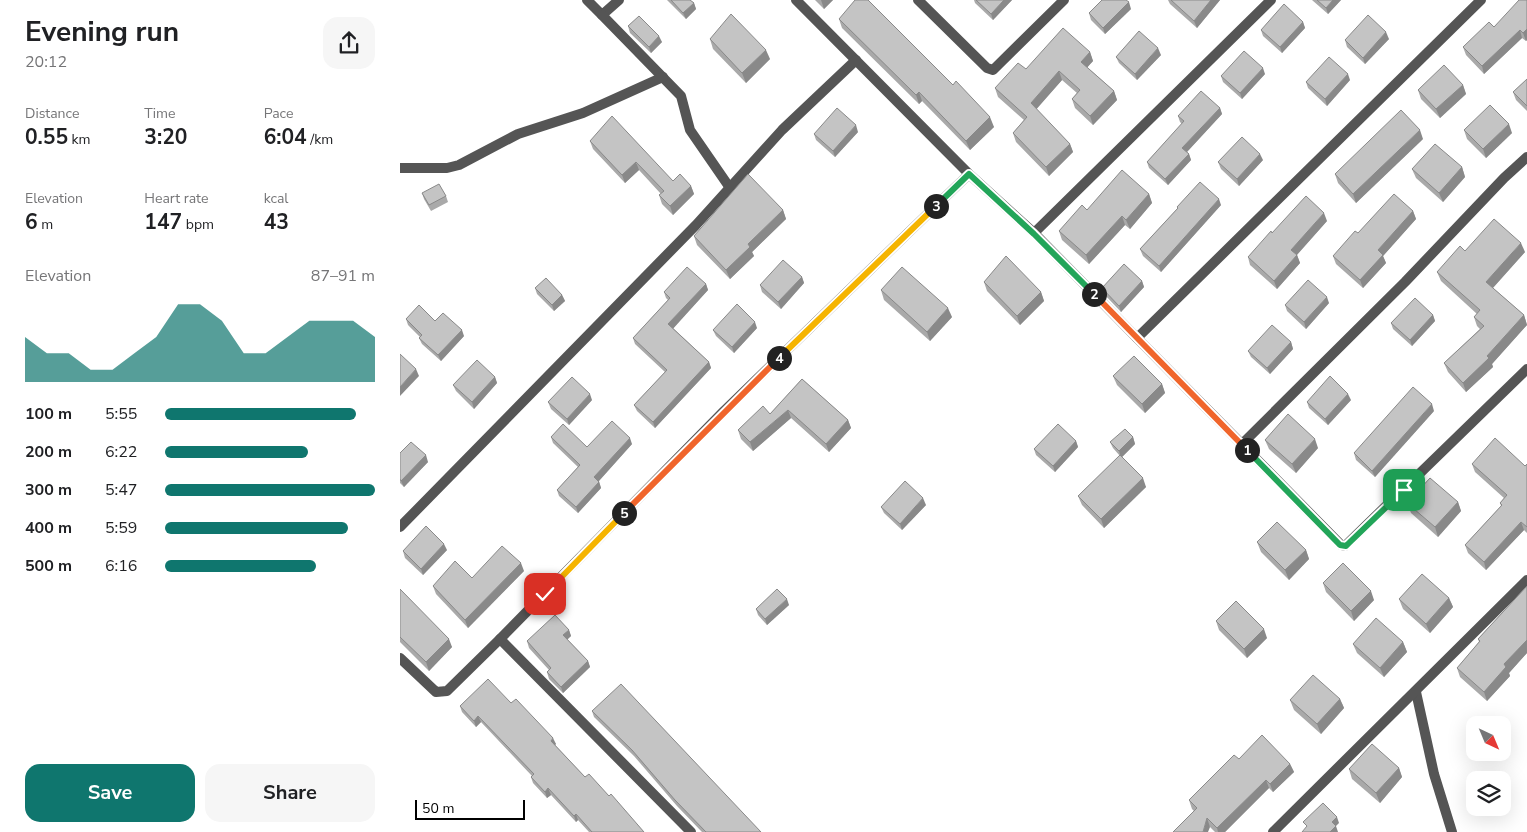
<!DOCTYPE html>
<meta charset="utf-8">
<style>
body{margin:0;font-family:"Nunito Sans",sans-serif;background:#f6f6f6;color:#202124;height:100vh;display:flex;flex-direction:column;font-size:19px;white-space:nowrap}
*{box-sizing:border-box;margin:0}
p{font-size:16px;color:#757577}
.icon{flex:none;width:28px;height:28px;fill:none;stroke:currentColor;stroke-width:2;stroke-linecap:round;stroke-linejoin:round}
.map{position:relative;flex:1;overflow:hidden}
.details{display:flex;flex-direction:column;background:#fff;width:400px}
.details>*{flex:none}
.needle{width:32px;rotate:136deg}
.tools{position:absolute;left:1066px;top:716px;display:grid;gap:10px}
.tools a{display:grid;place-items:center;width:45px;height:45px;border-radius:10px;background:#fff;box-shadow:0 5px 20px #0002;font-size:25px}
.scale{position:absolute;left:15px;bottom:12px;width:110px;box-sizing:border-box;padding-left:5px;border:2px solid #000;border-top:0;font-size:14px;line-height:18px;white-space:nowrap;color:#000;-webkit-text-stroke:4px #fff;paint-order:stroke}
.pin{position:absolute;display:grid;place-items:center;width:42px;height:42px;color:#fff;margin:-21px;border-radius:10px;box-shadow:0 2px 8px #0006}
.km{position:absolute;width:25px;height:25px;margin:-12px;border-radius:50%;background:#222;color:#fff;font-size:14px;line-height:25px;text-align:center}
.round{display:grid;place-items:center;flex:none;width:52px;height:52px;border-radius:15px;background:#f6f6f6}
.head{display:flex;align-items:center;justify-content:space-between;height:85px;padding:0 25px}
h1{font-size:28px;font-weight:700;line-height:38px}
.figures{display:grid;grid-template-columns:repeat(3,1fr);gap:8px;height:85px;padding:5px 25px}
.figures div{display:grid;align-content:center}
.figures b{font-size:21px;font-weight:700}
.figures small{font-size:14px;font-weight:400}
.figures p{font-size:14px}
.chart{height:140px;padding:10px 25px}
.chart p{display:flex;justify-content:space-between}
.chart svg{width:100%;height:90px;margin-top:5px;fill:#0f766e;opacity:.7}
.button{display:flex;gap:10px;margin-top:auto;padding:10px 25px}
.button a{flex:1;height:58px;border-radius:15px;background:#0f766e;color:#fff;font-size:20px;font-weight:700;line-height:58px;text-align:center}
.button a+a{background:#f6f6f6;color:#202124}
ul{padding:0 25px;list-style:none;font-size:16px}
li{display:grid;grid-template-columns:80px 60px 1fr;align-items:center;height:38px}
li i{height:12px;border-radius:6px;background:#0f766e}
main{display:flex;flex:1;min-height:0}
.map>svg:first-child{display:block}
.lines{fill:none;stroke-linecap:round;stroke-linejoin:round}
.street{stroke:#555;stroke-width:10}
.wall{fill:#a9a9a9}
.shaded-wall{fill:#898989}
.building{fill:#c4c4c4;stroke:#898989}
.split-1-casing{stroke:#fff;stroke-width:10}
.split-2-casing{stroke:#fff;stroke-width:10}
.split-3-casing{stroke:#fff;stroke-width:10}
.split-4-casing{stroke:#fff;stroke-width:10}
.split-5-casing{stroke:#fff;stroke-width:10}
.split-6-casing{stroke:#fff;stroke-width:10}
.split-1{stroke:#22a559;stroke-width:6}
.split-2{stroke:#f0652b;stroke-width:6}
.split-3{stroke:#22a559;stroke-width:6}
.split-4{stroke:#f5b400;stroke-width:6}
.split-5{stroke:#f0652b;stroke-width:6}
.split-6{stroke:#f5b400;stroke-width:6}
</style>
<main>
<section class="details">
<div class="head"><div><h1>Evening run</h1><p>20:12</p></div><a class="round"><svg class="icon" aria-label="share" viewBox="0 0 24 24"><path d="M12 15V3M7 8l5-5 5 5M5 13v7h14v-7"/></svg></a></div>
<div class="figures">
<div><p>Distance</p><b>0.55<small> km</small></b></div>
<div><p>Time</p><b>3:20</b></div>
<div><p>Pace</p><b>6:04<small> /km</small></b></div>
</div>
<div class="figures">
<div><p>Elevation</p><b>6<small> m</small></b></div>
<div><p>Heart rate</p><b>147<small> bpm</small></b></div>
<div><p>kcal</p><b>43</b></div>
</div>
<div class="chart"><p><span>Elevation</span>87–91 m</p>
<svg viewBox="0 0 160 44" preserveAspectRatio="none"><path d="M0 44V22L10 30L20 30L30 38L40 38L50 30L60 22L70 6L80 6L90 14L100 30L110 30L120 22L130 14L140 14L150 14L160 22V44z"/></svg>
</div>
<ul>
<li><b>100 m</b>5:55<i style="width:91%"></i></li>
<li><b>200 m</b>6:22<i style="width:68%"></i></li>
<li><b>300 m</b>5:47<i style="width:100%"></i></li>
<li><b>400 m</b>5:59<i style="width:87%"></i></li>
<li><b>500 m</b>6:16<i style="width:72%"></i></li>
</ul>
<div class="button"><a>Save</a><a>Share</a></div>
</section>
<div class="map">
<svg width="1127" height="832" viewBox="0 0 1127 832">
<rect width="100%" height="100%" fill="#fff"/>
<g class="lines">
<g class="street">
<polyline points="187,0 202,15 219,0"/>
<polyline points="396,0 569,174 634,233 737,338 1081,0"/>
<polyline points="518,0 587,68 593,70 664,0"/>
<polyline points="202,15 281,96 290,130 330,188"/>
<polyline points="0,168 47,168 59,165 118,134 183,113 263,77"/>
<polyline points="634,233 871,0"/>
<polyline points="737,338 941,545 945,546 1127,369"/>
<polyline points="842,444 1005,282 1104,178 1127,157"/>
<polyline points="0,527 296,225 382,130 456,60"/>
<polyline points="100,639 291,832"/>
<polyline points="0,658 36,692 47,691 100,639 324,411 569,174"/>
<polyline points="1016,692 1034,774 1052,832"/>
<polyline points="873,832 1127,580"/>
</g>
</g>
<g class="wall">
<polygon points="267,0 290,0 294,3 296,9 286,19"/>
<polygon points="415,0 433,0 424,9"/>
<polygon points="574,0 612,0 593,20 575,3"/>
<polygon points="768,0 820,0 797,28 770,4"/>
<polygon points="912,0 941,0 928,14"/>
<polygon points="1127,0 1127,40 1126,41 1122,38 1084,74 1066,55 1063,47 1094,27"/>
<polygon points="731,9 705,34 691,20 689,13"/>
<polygon points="439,19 594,127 570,150 522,101 519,104 442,28"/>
<polygon points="903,22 905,28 882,53 863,36 861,30"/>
<polygon points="228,26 262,42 251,53 230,33"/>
<polygon points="310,39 370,59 346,83 313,49"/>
<polygon points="989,39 965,64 947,47 945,40"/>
<polygon points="690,52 693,61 687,67 714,91 717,100 693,125 675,108 672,99 677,93 662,80 636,109 670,144 673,152 649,176 616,142 613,133 624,120 598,97 595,88 626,69"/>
<polygon points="761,55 737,80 719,63 716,57"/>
<polygon points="865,74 842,99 823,82 821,76"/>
<polygon points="1127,79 1127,111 1116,100 1113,92"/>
<polygon points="950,80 927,106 908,88 906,82"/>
<polygon points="1063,85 1066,94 1040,118 1021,99 1018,90"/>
<polygon points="820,108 822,114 787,152 789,154 791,160 768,185 749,168 747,162 782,124 780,122 778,116"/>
<polygon points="1064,130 1112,133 1086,158 1067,139"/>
<polygon points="458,132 435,157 416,140 414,134"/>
<polygon points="1023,139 956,203 938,183 935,174"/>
<polygon points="190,141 273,181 291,186 294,194 273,215 262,204 259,195 261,194 239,170 225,183 193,149"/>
<polygon points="863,160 839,186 821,169 818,162"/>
<polygon points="1062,167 1065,177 1043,202 1016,178 1012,169"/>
<polygon points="22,193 46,196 48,202 31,211 24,199"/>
<polygon points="749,194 752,203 730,229 725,225 689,264 662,240 659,231 687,210"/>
<polygon points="821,205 761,272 743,256 740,249 777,209 777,207"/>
<polygon points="383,210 386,219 352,252 354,256 330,279 297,245 294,236"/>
<polygon points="1013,211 1016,219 983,256 986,263 963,288 936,264 933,256 958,233"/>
<polygon points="927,221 897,255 900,263 877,289 850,265 848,257 872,233"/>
<polygon points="1065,251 1125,252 1093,288 1124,315 1127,325 1092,364 1093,367 1066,392 1048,372 1044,363 1080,329 1077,326 1074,317 1077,314 1041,281 1037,272"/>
<polygon points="402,277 404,283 381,309 362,292 360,285"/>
<polygon points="742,281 744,287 721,312 704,294 702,288"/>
<polygon points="584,282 641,292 644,301 620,325 587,291"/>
<polygon points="306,284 308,290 273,328 309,362 311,368 255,428 237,411 234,405 265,372 235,344 233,338 268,300 266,298 264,292"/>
<polygon points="135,288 162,295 165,301 154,311 137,294"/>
<polygon points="481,290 552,317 530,341 484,300"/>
<polygon points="929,303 906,329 887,311 885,305"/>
<polygon points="1033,315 1035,321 1012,346 993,329 991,323"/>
<polygon points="6,319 64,336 41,361 22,344 19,338 20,337 8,325"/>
<polygon points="357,328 334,353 316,336 313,330"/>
<polygon points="891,342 893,349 870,374 851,357 848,351"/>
<polygon points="713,376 762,384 765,393 745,413 717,385"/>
<polygon points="95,377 97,383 74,409 56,391 53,385"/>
<polygon points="402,379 448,420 451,428 429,452 391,418 353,451 341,439 338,430 370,414"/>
<polygon points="192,400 169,425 151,409 148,402"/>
<polygon points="951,400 928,425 909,408 907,402"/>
<polygon points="1034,411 975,477 956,460 954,453"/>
<polygon points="151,437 187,447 232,444 199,481 201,488 178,513 159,496 157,490 178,467 153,443"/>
<polygon points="733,437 735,444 722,457 746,487 704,528 682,505 678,496 720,456 713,448 710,442"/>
<polygon points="865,440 918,448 896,473 869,449"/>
<polygon points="676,441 678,447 655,472 636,455 634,449"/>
<polygon points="0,453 28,462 4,487 0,483"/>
<polygon points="1072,464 1125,466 1127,464 1127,533 1124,530 1086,570 1068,553 1065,545 1101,506 1100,503 1104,498 1075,472"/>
<polygon points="1058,502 1061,511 1038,537 1011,513 1007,503"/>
<polygon points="526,505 502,530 484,513 481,507"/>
<polygon points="857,542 906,550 909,559 889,580 861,552"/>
<polygon points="47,550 23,575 5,558 3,551"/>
<polygon points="124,571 68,628 36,594 33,586 72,578"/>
<polygon points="923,583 974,600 954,621 926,592"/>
<polygon points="1127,586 1127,653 1109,673 1110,676 1087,701 1060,677 1057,668 1079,642 1078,639"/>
<polygon points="0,589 52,647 29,671 0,642"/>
<polygon points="1049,598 1053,607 1030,633 1003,609 999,599"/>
<polygon points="389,605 367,625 358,615 356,609"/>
<polygon points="816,621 867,638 847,658 819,630"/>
<polygon points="169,630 171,636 167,639 188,661 190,667 163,693 149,679 147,672 149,670 129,648 127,641"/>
<polygon points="1003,642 1007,652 984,677 957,653 953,644"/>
<polygon points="940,699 944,708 921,734 894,710 890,700"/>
<polygon points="111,703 156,744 155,745 185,777 209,796 244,832 189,832 178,820 176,822 151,795 147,798 133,783 131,777 132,776 81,722 76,727 62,712 60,706"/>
<polygon points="192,711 361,832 302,832 277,806 234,756 194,717"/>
<polygon points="839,759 890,764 894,772 873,792 869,788 825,832 815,832 792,809 789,800"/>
<polygon points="999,768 1002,777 980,803 952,779 949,769"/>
</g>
<g class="shaded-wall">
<polygon points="421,0 433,0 424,9"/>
<polygon points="604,0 612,0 593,20 591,14"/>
<polygon points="811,0 820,0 797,28 794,21"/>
<polygon points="933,0 941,0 928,14 926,8"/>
<polygon points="729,2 731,9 705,34 703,28"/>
<polygon points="294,3 296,9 286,19 283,13"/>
<polygon points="903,22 905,28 882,53 880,47"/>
<polygon points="1127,29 1127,40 1126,41 1123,33"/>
<polygon points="1120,30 1122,38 1084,74 1082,66"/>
<polygon points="986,32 989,39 965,64 963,58"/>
<polygon points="259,36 262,42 251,53 249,47"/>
<polygon points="758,48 761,55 737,80 735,74"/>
<polygon points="366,50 370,59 346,83 342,73"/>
<polygon points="690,52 693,61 685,70 681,62"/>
<polygon points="863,68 865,74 842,99 840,93"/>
<polygon points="659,71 662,80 634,112 631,103"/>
<polygon points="948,74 950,80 927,106 925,99"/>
<polygon points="1063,85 1066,94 1040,118 1036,109"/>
<polygon points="714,91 717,100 693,125 690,116"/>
<polygon points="519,92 522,101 519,104 516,95"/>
<polygon points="820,108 822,114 785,154 782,148"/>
<polygon points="590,117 594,127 570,150 566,141"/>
<polygon points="1109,124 1112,133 1086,158 1083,149"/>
<polygon points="456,125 458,132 435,157 433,151"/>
<polygon points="1020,130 1023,139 956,203 953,194"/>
<polygon points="670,144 673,152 649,176 646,167"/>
<polygon points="789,154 791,160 768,185 765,179"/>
<polygon points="860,154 863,160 839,186 837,179"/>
<polygon points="236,162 239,170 225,183 222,175"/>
<polygon points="1062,167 1065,177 1043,202 1039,193"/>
<polygon points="291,186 294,194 273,215 270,206"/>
<polygon points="749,194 752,203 730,229 726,220"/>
<polygon points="819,199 821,205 761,272 759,266"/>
<polygon points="383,210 386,219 352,252 354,256 330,279 326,270 348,244"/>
<polygon points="1013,211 1016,219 983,256 986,263 963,288 960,280 978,250"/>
<polygon points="924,213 927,221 894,258 891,250"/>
<polygon points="722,216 725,225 689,264 686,255"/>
<polygon points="1121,243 1125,252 1090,291 1086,282"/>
<polygon points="897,255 900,263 877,289 874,281"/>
<polygon points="402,277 404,283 381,309 378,302"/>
<polygon points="742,281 744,287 721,312 719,306"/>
<polygon points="306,284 308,290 271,331 268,324"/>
<polygon points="641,292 644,301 620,325 617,316"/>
<polygon points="162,295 165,301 154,311 152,305"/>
<polygon points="927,297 929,303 906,329 904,322"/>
<polygon points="548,308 552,317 530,341 527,332"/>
<polygon points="1033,315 1035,321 1012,346 1010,340"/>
<polygon points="1124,315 1127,325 1092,364 1093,367 1066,392 1063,383"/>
<polygon points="355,322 357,328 334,353 332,347"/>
<polygon points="62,330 64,336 41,361 38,355"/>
<polygon points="891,342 893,349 870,374 867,368"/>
<polygon points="309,362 311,368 255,428 253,422"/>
<polygon points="16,369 19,376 0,396 0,387"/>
<polygon points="95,377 97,383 74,409 72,402"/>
<polygon points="762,384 765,393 745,413 742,404"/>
<polygon points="190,394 192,400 169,425 167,419"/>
<polygon points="948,394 951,400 928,425 925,419"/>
<polygon points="1032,404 1034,411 975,477 972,471"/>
<polygon points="388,410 391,418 353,451 350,442"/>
<polygon points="448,420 451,428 429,452 426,444"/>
<polygon points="733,437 735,444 721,458 719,451"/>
<polygon points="230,438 232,444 197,483 194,477"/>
<polygon points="915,439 918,448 896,473 892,464"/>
<polygon points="676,441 678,447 655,472 653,466"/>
<polygon points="26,455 28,462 4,487 1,481"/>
<polygon points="743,478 746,487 704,528 701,519"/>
<polygon points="199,482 201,488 178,513 176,507"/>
<polygon points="523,498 526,505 502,530 500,524"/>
<polygon points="1058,502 1061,511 1038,537 1035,527"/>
<polygon points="1121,522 1124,530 1086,570 1084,562"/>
<polygon points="44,544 47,550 23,575 21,569"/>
<polygon points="906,550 909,559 889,580 885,570"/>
<polygon points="121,563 124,571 68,628 65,620"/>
<polygon points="971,591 974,600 954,621 951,611"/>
<polygon points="1049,598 1053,607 1030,633 1026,624"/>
<polygon points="387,599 389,605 367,625 365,619"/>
<polygon points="864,629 867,638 847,658 844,649"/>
<polygon points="169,630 171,636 166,641 163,635"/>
<polygon points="49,639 52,647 29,671 26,662"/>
<polygon points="1127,640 1127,653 1109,673 1110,676 1087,701 1084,692 1104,664"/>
<polygon points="1003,642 1007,652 984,677 980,668"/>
<polygon points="188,661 190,667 163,693 161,687"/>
<polygon points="940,699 944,708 921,734 917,724"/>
<polygon points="78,716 81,722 76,727 74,721"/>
<polygon points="153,738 156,744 153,747 151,741"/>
<polygon points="890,764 894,772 873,792 870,784"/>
<polygon points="999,768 1002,777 980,803 976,793"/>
<polygon points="866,780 869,788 825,832 818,832 817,828"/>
<polygon points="148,788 151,795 147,798 145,792"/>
<polygon points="176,814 178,820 176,822 174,816"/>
<polygon points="937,817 939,823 934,828 932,822"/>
<polygon points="807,818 810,827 808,832 803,832"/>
<polygon points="936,826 938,832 930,832"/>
</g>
<g class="building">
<polygon points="271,0 290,0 294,3 283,13"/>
<polygon points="455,0 468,0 553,85 556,81 590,117 566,141 519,92 516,95 439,19"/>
<polygon points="576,0 604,0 591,14"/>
<polygon points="702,0 726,0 729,2 703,28 689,13"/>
<polygon points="771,0 811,0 794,21"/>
<polygon points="917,0 933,0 926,8"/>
<polygon points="1119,0 1127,0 1127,29 1123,33 1120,30 1082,66 1063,47 1089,22 1094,27"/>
<polygon points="884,4 903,22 880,47 861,30"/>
<polygon points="331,14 366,50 342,73 310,39"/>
<polygon points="968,15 986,32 963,58 945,40"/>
<polygon points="239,16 259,36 249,47 228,26"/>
<polygon points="663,28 690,52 681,62 714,91 690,116 672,99 680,90 659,71 631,103 670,144 646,167 613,133 627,117 595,88 618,63 626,69"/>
<polygon points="739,31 758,48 735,74 716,57"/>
<polygon points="844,51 863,68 840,93 821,76"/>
<polygon points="929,57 948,74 925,99 906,82"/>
<polygon points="1044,65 1063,85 1036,109 1018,90"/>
<polygon points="1127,79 1127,106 1113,92"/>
<polygon points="801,91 820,108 782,148 789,154 765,179 747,162 784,121 778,116"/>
<polygon points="1090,105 1109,124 1083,149 1064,130"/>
<polygon points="437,108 456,125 433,151 414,134"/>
<polygon points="1001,110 1020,130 953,194 935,174"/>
<polygon points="212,116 273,181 280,174 291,186 270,206 259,195 264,191 236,162 222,175 190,141"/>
<polygon points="842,137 860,154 837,179 818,162"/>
<polygon points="1035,144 1062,167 1039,193 1012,169"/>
<polygon points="722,170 749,194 726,220 722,216 686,255 659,231 682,205 687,210"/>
<polygon points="348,174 383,210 348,244 350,247 326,270 294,236"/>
<polygon points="800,182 819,199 759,266 740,249 778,208 777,207"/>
<polygon points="39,184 46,196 29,205 22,193"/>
<polygon points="994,194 1013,211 978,250 983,255 960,280 933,256 955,231 958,233"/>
<polygon points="906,196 924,213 891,250 897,255 874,281 848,257 871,231 872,233"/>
<polygon points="1094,219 1121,243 1086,282 1124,315 1087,356 1089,358 1063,383 1044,363 1084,326 1074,317 1080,310 1037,272 1060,246 1065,251"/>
<polygon points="606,256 641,292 617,316 584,282"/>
<polygon points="383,260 402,277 378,302 360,285"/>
<polygon points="724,264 742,281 719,306 702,288"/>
<polygon points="287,267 306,284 268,324 309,362 253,422 234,405 267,370 233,338 270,298 264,292"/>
<polygon points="502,267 548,308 527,332 481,290"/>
<polygon points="146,278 162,295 152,305 135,288"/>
<polygon points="908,280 927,297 904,322 885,305"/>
<polygon points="1015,298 1033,315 1010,340 991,323"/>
<polygon points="337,304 355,322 332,347 313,330"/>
<polygon points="19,305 35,321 43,313 62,330 38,355 19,338 22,335 6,319"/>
<polygon points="872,325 891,342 867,368 848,351"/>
<polygon points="0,354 16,369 0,387"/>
<polygon points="734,356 762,384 742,404 713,376"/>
<polygon points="77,360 95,377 72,402 53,385"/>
<polygon points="930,376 948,394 925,419 907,402"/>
<polygon points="172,377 190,394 167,419 148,402"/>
<polygon points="402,379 448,420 426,444 388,410 350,442 338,430 363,406 370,414"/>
<polygon points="1013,387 1032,404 972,471 954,453"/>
<polygon points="888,414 915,439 892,464 865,440"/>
<polygon points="212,421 230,438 194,477 199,482 176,507 157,490 180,465 151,437 163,424 187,447"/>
<polygon points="658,424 676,441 653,466 634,449"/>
<polygon points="725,429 733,437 719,451 710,442"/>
<polygon points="1095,438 1125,466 1127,464 1127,527 1121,522 1084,562 1065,545 1102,505 1100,503 1107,495 1072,464"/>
<polygon points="11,442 26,455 1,481 0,479 0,453"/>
<polygon points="720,455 743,478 701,519 678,496"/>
<polygon points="1030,478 1058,502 1035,527 1007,503"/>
<polygon points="505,481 523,498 500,524 481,507"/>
<polygon points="877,522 906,550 885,570 857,542"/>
<polygon points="26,526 44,544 21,569 3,551"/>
<polygon points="102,546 121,563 65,620 33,586 55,561 72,578"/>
<polygon points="943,563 971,591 951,611 923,583"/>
<polygon points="1022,574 1049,598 1026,624 999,599"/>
<polygon points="1127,586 1127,640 1104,664 1106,667 1084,692 1057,668 1080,641 1078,639"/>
<polygon points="0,589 49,639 26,662 0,637"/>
<polygon points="377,589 387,599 365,619 356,609"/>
<polygon points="836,601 864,629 844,649 816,621"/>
<polygon points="155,615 169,630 163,635 188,661 161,687 147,672 151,668 127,641"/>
<polygon points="976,618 1003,642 980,668 953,644"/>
<polygon points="913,675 940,699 917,724 890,700"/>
<polygon points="88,679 111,703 116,699 153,738 151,741 185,777 189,774 209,796 211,794 244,832 192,832 176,814 174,816 148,788 145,792 131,777 134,774 78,716 74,721 60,706"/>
<polygon points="221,684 361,832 306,832 275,800 232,750 192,711"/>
<polygon points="862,735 890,764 870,784 866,780 817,828 807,818 803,832 773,832 797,808 789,800 834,755 839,759"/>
<polygon points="972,744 999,768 976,793 949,769"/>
<polygon points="923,803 937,817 932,822 936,826 930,832 902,832 907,826 903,822"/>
</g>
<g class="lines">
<g class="split-1-casing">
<polyline id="split-1" points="847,450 940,545 946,546 950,542 1004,490"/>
</g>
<g class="split-2-casing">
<polyline id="split-2" points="694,294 847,450"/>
</g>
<g class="split-3-casing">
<polyline id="split-3" points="536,206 569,174 634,234 694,294"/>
</g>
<g class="split-4-casing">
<polyline id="split-4" points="379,358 536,206"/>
</g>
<g class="split-5-casing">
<polyline id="split-5" points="224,513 379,358"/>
</g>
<g class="split-6-casing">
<polyline id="split-6" points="145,594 224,513"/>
</g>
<use href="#split-1" class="split-1"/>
<use href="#split-2" class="split-2"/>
<use href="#split-3" class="split-3"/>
<use href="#split-4" class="split-4"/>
<use href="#split-5" class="split-5"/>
<use href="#split-6" class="split-6"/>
</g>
</svg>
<div class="tools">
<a><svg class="needle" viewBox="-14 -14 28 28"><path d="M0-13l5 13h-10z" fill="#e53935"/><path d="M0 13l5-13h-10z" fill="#757577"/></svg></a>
<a><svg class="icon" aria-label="layers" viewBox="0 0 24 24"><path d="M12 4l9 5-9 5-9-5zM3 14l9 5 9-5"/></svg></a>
</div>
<div class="scale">50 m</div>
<div class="pin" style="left:1004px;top:490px;background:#1e9e55"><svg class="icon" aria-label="arrive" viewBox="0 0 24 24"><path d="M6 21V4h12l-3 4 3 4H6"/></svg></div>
<div class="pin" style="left:145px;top:594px;background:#d93025"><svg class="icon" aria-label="check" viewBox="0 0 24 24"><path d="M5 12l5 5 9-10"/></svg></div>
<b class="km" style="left:847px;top:450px">1</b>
<b class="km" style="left:694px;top:294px">2</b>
<b class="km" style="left:536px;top:206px">3</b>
<b class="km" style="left:379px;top:358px">4</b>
<b class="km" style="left:224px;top:513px">5</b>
</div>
</main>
